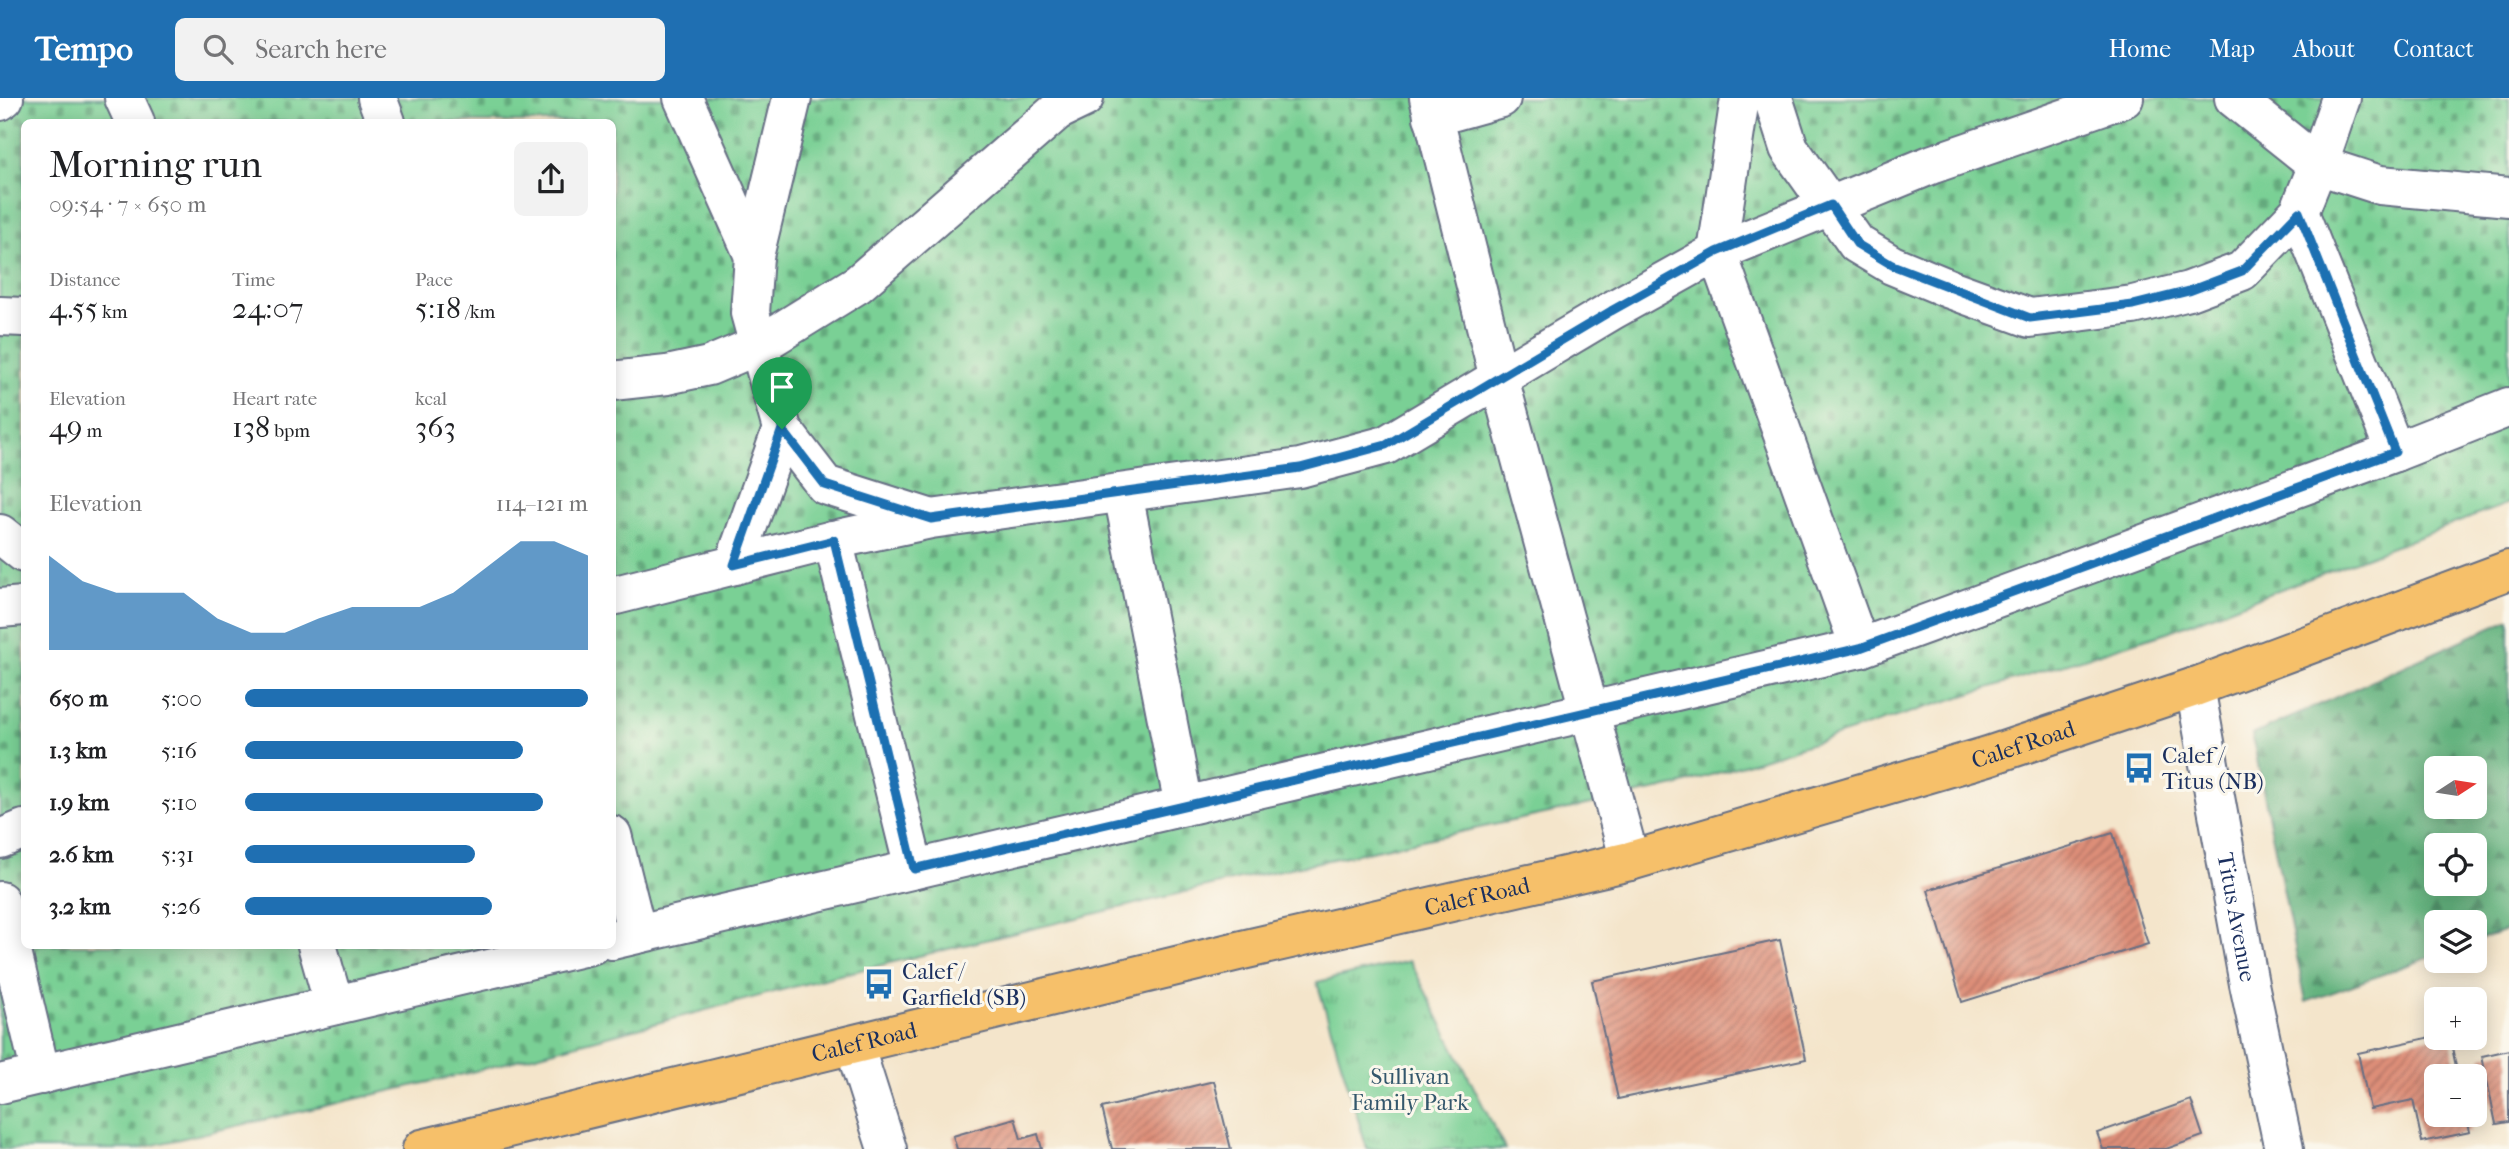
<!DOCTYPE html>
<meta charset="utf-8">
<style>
body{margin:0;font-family:"IM FELL French Canon",serif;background:#f2f2f2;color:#202124;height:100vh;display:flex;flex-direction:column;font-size:26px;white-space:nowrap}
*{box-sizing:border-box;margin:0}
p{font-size:23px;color:#757577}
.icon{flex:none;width:38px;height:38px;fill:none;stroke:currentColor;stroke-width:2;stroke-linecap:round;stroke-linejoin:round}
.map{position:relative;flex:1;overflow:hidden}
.drawer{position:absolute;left:21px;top:21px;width:595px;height:830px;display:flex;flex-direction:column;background:#fff;border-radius:10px;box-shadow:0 4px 18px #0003}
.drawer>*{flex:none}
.needle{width:46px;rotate:78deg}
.tools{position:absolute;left:2424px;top:658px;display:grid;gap:14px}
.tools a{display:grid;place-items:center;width:63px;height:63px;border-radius:10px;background:#fff;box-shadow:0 4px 18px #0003;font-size:35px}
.pin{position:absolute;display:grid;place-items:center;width:60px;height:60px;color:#fff;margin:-72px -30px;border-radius:50% 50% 50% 0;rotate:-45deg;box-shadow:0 0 7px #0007}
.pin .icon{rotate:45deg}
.round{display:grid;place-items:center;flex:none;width:74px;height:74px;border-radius:10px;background:#f2f2f2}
.headline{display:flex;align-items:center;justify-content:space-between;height:119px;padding:0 28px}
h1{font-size:38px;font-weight:600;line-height:52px}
.figures{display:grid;grid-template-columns:repeat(3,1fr);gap:10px;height:119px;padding:7px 28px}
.figures div{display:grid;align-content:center}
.figures b{font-size:30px;font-weight:600}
.figures small{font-size:19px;font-weight:400}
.figures p{font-size:19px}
.chart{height:196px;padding:14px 28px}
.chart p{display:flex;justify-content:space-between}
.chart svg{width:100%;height:126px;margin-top:7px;fill:#1f6fb2;opacity:.7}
ul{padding:0 28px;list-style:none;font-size:23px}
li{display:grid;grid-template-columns:112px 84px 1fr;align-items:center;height:52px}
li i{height:18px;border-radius:9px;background:#1f6fb2}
header{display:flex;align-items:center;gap:42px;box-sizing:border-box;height:98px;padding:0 35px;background:#1f6fb2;color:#fff}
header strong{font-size:33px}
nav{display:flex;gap:38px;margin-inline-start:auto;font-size:24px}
.search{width:490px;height:63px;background:#f2f2f2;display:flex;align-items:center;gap:18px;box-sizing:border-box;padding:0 24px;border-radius:10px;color:#757577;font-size:26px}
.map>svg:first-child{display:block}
.grass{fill:url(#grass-tufts);stroke:#4a807a;stroke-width:2}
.forest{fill:url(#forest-firs);stroke:#3f706e;stroke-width:2;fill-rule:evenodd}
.cemetery{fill:url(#cemetery-stones);stroke:#4a807a;stroke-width:2;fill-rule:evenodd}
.building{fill:url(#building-hatch)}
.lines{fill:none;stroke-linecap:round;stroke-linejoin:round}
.minor-casing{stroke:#676f84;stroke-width:42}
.major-casing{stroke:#676f84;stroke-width:42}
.minor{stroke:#fff;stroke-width:38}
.major{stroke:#f6c06b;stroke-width:38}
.route-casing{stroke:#fff;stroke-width:14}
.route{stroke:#1f6fb2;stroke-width:9}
.labels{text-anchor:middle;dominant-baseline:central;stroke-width:6;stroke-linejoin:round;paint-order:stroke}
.street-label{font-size:23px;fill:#1b2f5e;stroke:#fbf7ec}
.poi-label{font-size:23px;fill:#1b2f5e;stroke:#fbf7ec;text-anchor:start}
.park-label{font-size:23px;fill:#33576c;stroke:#fbf7ec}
</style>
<header>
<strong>Tempo</strong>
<div class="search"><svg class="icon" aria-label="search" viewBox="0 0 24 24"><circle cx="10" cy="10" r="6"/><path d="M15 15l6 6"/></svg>Search here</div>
<nav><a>Home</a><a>Map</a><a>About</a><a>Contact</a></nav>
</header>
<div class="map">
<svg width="2509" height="1051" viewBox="0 0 2509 1051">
<defs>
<pattern id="grass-tufts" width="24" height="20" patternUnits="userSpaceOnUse" patternTransform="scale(1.75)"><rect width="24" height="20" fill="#7ad095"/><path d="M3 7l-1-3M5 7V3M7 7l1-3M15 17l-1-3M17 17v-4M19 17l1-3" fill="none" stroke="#63a97d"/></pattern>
<pattern id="forest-firs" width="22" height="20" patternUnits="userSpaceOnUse" patternTransform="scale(1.75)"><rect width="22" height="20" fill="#63b27e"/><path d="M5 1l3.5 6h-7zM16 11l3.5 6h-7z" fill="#51916a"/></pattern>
<pattern id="cemetery-stones" width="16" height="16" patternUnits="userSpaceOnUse" patternTransform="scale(1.75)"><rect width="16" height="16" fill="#7ad095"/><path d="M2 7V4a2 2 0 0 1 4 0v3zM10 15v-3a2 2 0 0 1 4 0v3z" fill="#63a97d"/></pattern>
<pattern id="building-hatch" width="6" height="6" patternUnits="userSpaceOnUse" patternTransform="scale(1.75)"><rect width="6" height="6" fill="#dd8e78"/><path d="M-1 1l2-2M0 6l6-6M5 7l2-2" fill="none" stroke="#b27466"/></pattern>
</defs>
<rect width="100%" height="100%" fill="#fbf7ec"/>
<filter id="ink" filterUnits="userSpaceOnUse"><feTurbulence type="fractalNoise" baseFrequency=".0143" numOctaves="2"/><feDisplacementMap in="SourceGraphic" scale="14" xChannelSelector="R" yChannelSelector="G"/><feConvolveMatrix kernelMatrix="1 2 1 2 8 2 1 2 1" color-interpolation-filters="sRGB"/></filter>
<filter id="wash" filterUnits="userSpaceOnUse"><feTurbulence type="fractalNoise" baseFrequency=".00686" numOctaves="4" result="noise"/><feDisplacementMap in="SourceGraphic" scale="28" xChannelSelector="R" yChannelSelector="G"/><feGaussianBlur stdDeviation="1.57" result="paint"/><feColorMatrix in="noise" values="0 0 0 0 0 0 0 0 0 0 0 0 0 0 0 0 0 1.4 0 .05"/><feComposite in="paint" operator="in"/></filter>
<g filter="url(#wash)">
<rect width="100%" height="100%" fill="#f4e5cb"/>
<polygon class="grass" points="1410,863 1505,1051 1367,1051 1317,884"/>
<path class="forest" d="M2509 521V831L2475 843 2474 824H2436V857L2306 904 2252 637ZM2436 670H2474V709H2436ZM2436 747H2474V786H2436Z"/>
<path class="cemetery" d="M0 0H2509V405L2167 534 1676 688 1248 779 831 879 464 976 136 1051H0ZM24 24H612V847H24Z"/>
<g id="blocks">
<g class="building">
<polygon points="2113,735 2148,846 1962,904 1928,792"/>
<polygon points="1780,842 1806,961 1618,1001 1592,883"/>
<polygon points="2436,938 2450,940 2458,978 2436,978 2436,1017 2466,1017 2470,1034 2422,1044 2413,1002 2370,1011 2358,955"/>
<polygon points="2509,952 2509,1024 2496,1026 2482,958"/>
<polygon points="1214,983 1231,1051 1112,1051 1102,1010"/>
<polygon points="2191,1002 2203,1038 2166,1051 2103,1051 2097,1035"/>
<polygon points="1015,1020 1021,1041 1038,1036 1042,1051 957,1051 953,1038"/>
</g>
</g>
</g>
<g filter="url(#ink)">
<use href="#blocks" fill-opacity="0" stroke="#676f84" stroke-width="2"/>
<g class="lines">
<g class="minor-casing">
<g id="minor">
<polyline points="124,0 135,24"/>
<polyline points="377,0 386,24"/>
<polyline points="683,0 754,158"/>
<polyline points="792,0 754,158 750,215 782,331 825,387 929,420"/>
<polyline points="1429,0 1499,280 1630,763"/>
<polyline points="1740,0 1717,154 1860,550"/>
<polyline points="1773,0 1789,50 1857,146 1892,167 1950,191 2030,220 2133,207 2189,193 2242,173 2299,114 2318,67 2341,0"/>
<polyline points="2234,0 2318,67 2380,87 2509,99"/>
<polyline points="0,3 4,0"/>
<polyline points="1433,19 1501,0"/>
<polyline points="2299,114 2395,354"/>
<polyline points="0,218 24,219"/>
<polyline points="612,283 667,277 709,268 761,246 858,186 1057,13 1084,0"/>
<polyline points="1123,395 1184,708"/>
<polyline points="0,436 24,455"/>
<polyline points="833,442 914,771"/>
<polyline points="734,467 782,331"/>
<polyline points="612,498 833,442 931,421 1300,370 1386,347 1611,213 1717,154 1933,66 2124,0"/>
<polyline points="0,510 24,508"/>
<path id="s1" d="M2195 589 2249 886 2284 1051"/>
<polyline points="612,737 637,836"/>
<polyline points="0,741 24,731"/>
<polyline points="0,803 41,977"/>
<polyline points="612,842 1860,550 2395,354 2509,309"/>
<polyline points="317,847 334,907"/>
<polyline points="854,947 887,1051"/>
<polyline points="0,986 591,847"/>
</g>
</g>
<g class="major-casing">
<g id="major">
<path id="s2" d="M422 1051 1238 853 1630 763 1988 658 2195 589 2509 472"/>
</g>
</g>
<use href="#minor" class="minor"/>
<use href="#major" class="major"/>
</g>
</g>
<g class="lines" filter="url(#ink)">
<g class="route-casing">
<polygon id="route" points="1831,107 1857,146 1892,167 2030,220 2133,207 2189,193 2242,173 2299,114 2395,354 1860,550 914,771 834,442 734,467 782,331 825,387 931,421 1300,370 1386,347 1611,213 1717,154"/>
</g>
<use href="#route" class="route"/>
</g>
<defs>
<g id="bus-bare" transform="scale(2.415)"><path d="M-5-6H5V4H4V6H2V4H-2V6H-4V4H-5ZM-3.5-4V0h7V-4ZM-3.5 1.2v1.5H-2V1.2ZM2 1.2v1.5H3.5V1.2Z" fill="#1f6fb2" stroke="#fbf7ec" stroke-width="2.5" paint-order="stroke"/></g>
</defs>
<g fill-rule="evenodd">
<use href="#bus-bare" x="2139" y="670"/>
<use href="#bus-bare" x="879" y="886"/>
</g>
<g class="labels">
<g class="street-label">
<text stroke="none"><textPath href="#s2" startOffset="1652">Calef Road</textPath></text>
<text stroke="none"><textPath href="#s2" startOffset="1085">Calef Road</textPath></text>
<text stroke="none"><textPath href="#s1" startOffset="234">Titus Avenue</textPath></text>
<text stroke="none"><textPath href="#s2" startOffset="455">Calef Road</textPath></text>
</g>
<g class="poi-label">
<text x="2162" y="657">Calef /<tspan x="2162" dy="26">Titus (NB)</tspan></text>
<text x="902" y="873">Calef /<tspan x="902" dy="26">Garfield (SB)</tspan></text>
</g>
<g class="park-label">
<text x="1410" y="978">Sullivan<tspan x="1410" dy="26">Family Park</tspan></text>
</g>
</g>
</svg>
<div class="tools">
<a><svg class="needle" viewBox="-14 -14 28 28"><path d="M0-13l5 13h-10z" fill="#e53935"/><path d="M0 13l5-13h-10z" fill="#757577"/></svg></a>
<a><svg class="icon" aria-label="locate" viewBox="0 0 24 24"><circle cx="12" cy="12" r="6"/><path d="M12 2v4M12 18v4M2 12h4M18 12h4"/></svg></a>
<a><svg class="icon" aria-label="layers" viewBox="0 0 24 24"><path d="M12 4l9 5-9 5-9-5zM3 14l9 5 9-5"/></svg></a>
<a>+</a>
<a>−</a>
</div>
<div class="pin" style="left:782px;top:331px;background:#1e9e55"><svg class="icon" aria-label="arrive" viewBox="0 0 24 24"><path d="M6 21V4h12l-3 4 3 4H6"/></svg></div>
<section class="drawer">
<div class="headline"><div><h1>Morning run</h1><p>09:54 · 7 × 650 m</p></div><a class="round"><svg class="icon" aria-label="share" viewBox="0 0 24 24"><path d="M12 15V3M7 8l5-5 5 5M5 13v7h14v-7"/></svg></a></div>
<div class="figures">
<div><p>Distance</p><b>4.55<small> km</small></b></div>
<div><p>Time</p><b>24:07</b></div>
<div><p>Pace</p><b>5:18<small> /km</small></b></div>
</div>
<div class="figures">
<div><p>Elevation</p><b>49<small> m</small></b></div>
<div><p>Heart rate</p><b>138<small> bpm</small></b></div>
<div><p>kcal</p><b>363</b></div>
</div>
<div class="chart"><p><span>Elevation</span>114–121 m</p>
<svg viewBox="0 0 160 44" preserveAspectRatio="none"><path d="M0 44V11L10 20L20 24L30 24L40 24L50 33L60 38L70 38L80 33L90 29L100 29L110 29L120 24L130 15L140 6L150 6L160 11V44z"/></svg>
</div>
<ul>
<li><b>650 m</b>5:00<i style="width:100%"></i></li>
<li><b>1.3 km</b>5:16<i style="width:81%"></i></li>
<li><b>1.9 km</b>5:10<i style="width:87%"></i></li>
<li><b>2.6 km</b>5:31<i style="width:67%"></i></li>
<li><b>3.2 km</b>5:26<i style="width:72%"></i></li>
</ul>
</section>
</div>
